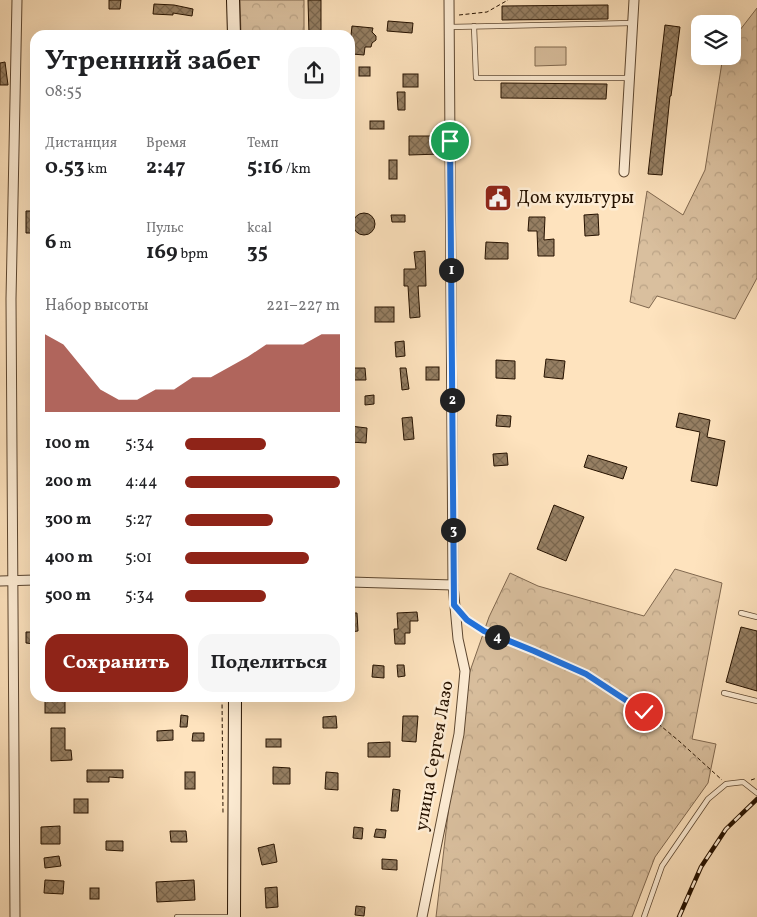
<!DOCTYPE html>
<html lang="ru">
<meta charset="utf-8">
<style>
body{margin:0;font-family:Vollkorn,serif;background:#f6f6f6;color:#202124;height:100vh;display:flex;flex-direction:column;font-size:19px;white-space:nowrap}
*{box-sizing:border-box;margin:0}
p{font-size:16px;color:#757577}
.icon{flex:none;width:28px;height:28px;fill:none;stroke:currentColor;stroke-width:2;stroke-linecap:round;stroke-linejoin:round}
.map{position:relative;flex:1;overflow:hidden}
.panel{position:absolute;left:30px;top:30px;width:325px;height:672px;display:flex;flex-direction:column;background:#fff;border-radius:15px;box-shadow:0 5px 20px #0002}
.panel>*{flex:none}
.buttons{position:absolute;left:691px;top:15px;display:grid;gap:10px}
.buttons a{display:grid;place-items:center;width:50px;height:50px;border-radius:10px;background:#fff;box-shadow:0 5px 20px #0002;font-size:25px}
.pin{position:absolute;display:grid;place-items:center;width:42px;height:42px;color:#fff;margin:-21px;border:2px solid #fff;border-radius:50%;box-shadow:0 1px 5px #0007}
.km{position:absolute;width:25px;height:25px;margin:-12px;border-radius:50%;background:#222;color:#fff;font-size:14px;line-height:25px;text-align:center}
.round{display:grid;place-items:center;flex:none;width:52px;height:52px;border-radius:15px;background:#f6f6f6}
.summary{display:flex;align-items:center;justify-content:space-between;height:85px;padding:0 15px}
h1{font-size:28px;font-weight:700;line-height:38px}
.stats{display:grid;grid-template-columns:repeat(3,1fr);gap:8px;height:85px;padding:5px 15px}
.stats div{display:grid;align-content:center}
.stats b{font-size:21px;font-weight:700}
.stats small{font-size:14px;font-weight:400}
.stats p{font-size:14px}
.chart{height:140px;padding:10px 15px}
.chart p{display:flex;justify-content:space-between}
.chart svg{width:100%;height:90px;margin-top:5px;fill:#8f2418;opacity:.7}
.cta{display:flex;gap:10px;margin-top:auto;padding:10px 15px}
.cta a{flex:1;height:58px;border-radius:15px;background:#8f2418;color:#fff;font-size:20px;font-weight:700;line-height:58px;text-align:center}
.cta a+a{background:#f6f6f6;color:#202124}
ul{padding:0 15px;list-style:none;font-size:16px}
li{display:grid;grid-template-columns:80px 60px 1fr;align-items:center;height:38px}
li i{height:12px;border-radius:6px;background:#8f2418}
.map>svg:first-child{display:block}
.forest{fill:url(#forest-crowns);stroke:#80684f}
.pitch{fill:#d9bf9e;stroke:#80684f}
.building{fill:url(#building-cross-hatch);stroke:#261200}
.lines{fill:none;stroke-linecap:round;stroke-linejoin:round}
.lane-casing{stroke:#5c4630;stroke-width:6}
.street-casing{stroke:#5c4630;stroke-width:11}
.secondary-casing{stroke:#261200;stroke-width:14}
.path{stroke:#261200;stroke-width:1;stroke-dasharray:4 2.5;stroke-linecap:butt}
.lane{stroke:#feedd5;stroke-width:4.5}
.street{stroke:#feedd5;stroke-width:9}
.secondary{stroke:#feedd5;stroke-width:12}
.rail-casing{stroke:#261200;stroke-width:4.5}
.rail{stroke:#feedd5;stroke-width:2.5;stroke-dasharray:8;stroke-linecap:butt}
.route-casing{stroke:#fff;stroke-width:10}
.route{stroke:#1a73e8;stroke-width:6}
.labels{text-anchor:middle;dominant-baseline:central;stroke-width:5;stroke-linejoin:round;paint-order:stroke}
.poi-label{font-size:18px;fill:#261200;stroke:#feedd5;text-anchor:start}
.street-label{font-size:18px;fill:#261200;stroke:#feedd5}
</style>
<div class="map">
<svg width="757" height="917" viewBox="0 0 757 917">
<defs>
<pattern id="forest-crowns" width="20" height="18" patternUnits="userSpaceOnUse" patternTransform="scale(1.25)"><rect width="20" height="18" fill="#d9bf9e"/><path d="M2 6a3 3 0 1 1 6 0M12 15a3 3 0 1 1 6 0" fill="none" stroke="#baa386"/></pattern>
<pattern id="building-cross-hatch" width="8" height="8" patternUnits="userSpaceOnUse" patternTransform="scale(1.25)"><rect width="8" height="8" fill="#967f63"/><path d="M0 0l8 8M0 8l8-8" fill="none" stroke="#7a674f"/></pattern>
</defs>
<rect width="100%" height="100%" fill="#fee3be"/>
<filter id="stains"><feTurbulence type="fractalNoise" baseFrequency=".004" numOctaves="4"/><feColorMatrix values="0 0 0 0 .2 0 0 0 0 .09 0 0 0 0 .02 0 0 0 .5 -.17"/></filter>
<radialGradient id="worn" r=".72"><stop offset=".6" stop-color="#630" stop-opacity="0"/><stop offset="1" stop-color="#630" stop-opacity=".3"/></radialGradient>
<g class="forest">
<polygon points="240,0 304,0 304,35 241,35"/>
<polygon points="757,8 757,278 735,319 657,296 649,308 630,302 647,191 683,215 705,170 723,56 732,56 733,39"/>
<polygon points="675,569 722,583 692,739 716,744 708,783 655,857 632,917 436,917 462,694 489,617 510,573 538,586 644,616"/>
</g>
<polygon class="pitch" points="535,47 566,47 566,65 535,66"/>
<g class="building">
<polygon points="109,0 121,0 120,9 109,9"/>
<polygon points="308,0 321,0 321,35 309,35"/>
<polygon points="154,4 174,5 193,9 192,16 173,13 173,15 153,14"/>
<polygon points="608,5 608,19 502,20 502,6"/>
<polygon points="388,21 413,23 412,33 387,31"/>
<polygon points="665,25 680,27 671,96 670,96 662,175 648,174"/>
<polygon points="352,26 373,28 372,32 376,36 376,40 372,43 371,47 365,47 364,55 352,54 353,46 350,45"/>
<polygon points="5,62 8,85 0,85 0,63"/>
<rect x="359" y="67" width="11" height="9"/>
<rect x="403" y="74" width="15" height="13"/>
<polygon points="501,83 607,84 606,99 501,98"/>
<polygon points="397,92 405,92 405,110 398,110"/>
<rect x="370" y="121" width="14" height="8"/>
<polygon points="432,131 440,131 441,154 409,155 409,136 432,136"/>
<rect x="389" y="160" width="8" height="19"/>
<polygon points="507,191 508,205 490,205 489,192"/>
<polygon points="26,211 34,211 35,233 26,233"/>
<circle cx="364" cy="224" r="11"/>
<polygon points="598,214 599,235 585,236 584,215"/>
<polygon points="391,215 405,215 405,222 392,222"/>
<polygon points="529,217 545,217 544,240 554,239 554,256 538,256 537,231 528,231"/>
<polygon points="486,242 508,243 508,259 485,259"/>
<polygon points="425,251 426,286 418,286 420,317 410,318 408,286 404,286 404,269 416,269 414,252"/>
<rect x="375" y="307" width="19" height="15"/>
<polygon points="404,341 405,356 396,357 395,342"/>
<polygon points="546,359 565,361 563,379 544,377"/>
<polygon points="496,360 515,361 515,379 496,378"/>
<rect x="426" y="367" width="13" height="13"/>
<polygon points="350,368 365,368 366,380 351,380"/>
<polygon points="400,368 406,368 409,389 402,390"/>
<polygon points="374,395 374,404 365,405 365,396"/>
<polygon points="679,413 710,420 707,437 725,441 717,486 691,481 700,432 676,427"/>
<polygon points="497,415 511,416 510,427 496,426"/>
<polygon points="412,417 414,439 404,440 402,418"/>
<polygon points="350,426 367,428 366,443 350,442"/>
<polygon points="507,453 508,465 494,466 493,454"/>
<polygon points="588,455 627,467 623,479 584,467"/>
<polygon points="554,505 584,517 566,561 537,549"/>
<polygon points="417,612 418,621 410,621 410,633 405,633 405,644 395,644 394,629 398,629 397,613"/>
<polygon points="350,613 357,613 358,631 350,632"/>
<polygon points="741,627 757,631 757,691 726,682"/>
<polygon points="26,632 35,632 35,644 26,643"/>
<polygon points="373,665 384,666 384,678 372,677"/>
<polygon points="397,665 404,665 405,676 398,677"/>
<rect x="45" y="698" width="20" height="15"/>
<polygon points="181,715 188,716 187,727 180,727"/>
<polygon points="336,716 337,728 323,728 323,717"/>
<polygon points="403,716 418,716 416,742 402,741"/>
<polygon points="51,728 65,728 65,750 71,750 72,760 51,761"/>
<polygon points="173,730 173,740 157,741 157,731"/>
<polygon points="193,733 204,733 204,741 192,741"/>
<rect x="266" y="739" width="15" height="8"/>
<polygon points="390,742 390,757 368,757 368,743"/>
<polygon points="273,767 290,768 290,784 273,784"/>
<polygon points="87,770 123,770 123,778 109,777 109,782 87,782"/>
<rect x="185" y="772" width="10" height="17"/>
<polygon points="326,772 338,773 338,790 325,789"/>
<polygon points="393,789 400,790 398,811 391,811"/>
<rect x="74" y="799" width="14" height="14"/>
<polygon points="60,826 60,844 41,844 41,827"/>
<polygon points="354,827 363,828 362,839 353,838"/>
<polygon points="376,829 386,830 385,838 374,837"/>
<polygon points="170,831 186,831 187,842 171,842"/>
<polygon points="106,841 123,841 123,851 106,850"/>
<polygon points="274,844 277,862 262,865 258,848"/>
<polygon points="59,856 61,866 45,868 44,858"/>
<polygon points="382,859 397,860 397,870 382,869"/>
<polygon points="45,880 64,881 63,894 44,893"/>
<polygon points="194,880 195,900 157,902 156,882"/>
<polygon points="277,887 278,907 266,908 265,888"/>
<rect x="90" y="888" width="9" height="11"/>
<polygon points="356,906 365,907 364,916 355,915"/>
</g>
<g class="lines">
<g class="lane-casing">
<g id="lane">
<polyline points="474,26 476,78 629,78"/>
<polyline points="449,27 632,23"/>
<polyline points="741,613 757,617"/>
<polyline points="724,693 757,701"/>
<polyline points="177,917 234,917"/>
<polyline points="644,917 662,866 708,799 726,784 743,782 757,793"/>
</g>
</g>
<g class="street-casing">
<g id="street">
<polyline points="624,172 634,0"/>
<polyline points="0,581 35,580"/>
<polyline points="350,582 453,585"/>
<polyline points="15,917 11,299 17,0"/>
<polyline points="422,917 459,734 465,671 458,639 453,585 449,0"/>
</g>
</g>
<g class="secondary-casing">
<g id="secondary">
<polyline points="233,0 234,35"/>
<polyline points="234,917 235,698"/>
</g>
</g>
<g class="path">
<polyline points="459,15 487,12 508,0"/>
<polyline points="465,619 484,631 534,651 586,674 644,712 679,741 722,780"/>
<polyline points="222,698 223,814"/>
<polyline points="751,780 757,778"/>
</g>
<use href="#lane" class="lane"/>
<use href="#street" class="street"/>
<use href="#secondary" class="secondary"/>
<g class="rail-casing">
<polyline id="rail" points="679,917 701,867 726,829 757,799"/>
</g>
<use href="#rail" class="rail"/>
</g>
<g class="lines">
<g class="route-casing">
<polyline id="route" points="450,141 454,605 467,620 484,631 534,651 586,674 644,712"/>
</g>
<use href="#route" class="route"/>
</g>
<defs>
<g id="civic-square" transform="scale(1.4375)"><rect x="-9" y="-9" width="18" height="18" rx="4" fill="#8f2418" stroke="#feedd5"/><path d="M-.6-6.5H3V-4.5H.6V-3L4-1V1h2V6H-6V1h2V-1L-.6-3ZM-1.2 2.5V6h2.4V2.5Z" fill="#fff"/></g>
</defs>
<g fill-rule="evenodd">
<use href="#civic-square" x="498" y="198"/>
</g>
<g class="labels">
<g class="poi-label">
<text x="517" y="198">Дом культуры</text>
</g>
<g class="street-label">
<text transform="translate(435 756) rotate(-80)">улица Сергея Лазо</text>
</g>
</g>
<rect width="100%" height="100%" filter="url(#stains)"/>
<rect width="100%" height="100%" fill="url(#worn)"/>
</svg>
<div class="buttons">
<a><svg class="icon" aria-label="layers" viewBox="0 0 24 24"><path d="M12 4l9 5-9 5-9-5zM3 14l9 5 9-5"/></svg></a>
</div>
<div class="pin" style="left:450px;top:141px;background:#1e9e55"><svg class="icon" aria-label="arrive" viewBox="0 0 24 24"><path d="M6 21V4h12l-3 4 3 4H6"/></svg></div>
<div class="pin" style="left:644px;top:712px;background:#d93025"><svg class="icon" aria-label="check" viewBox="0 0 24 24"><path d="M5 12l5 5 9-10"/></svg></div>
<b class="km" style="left:451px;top:270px">1</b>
<b class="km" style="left:452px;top:400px">2</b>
<b class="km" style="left:453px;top:530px">3</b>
<b class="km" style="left:497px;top:637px">4</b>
<section class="panel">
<div class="summary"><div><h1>Утренний забег</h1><p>08:55</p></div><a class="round"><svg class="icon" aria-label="share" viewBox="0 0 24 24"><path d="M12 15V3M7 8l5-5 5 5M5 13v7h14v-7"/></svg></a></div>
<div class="stats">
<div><p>Дистанция</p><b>0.53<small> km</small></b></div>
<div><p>Время</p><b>2:47</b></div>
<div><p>Темп</p><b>5:16<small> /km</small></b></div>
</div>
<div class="stats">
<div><b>6<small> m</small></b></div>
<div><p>Пульс</p><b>169<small> bpm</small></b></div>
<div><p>kcal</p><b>35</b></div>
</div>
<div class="chart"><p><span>Набор высоты</span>221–227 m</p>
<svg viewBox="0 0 160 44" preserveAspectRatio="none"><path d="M0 44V6L10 11L20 22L30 33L40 38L50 38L60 33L70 33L80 27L90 27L100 22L110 17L120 11L130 11L140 11L150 6L160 6V44z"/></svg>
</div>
<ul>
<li><b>100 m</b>5:34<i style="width:52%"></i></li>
<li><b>200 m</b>4:44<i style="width:100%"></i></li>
<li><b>300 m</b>5:27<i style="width:57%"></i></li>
<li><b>400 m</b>5:01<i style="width:80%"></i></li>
<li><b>500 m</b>5:34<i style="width:52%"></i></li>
</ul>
<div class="cta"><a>Сохранить</a><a>Поделиться</a></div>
</section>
</div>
